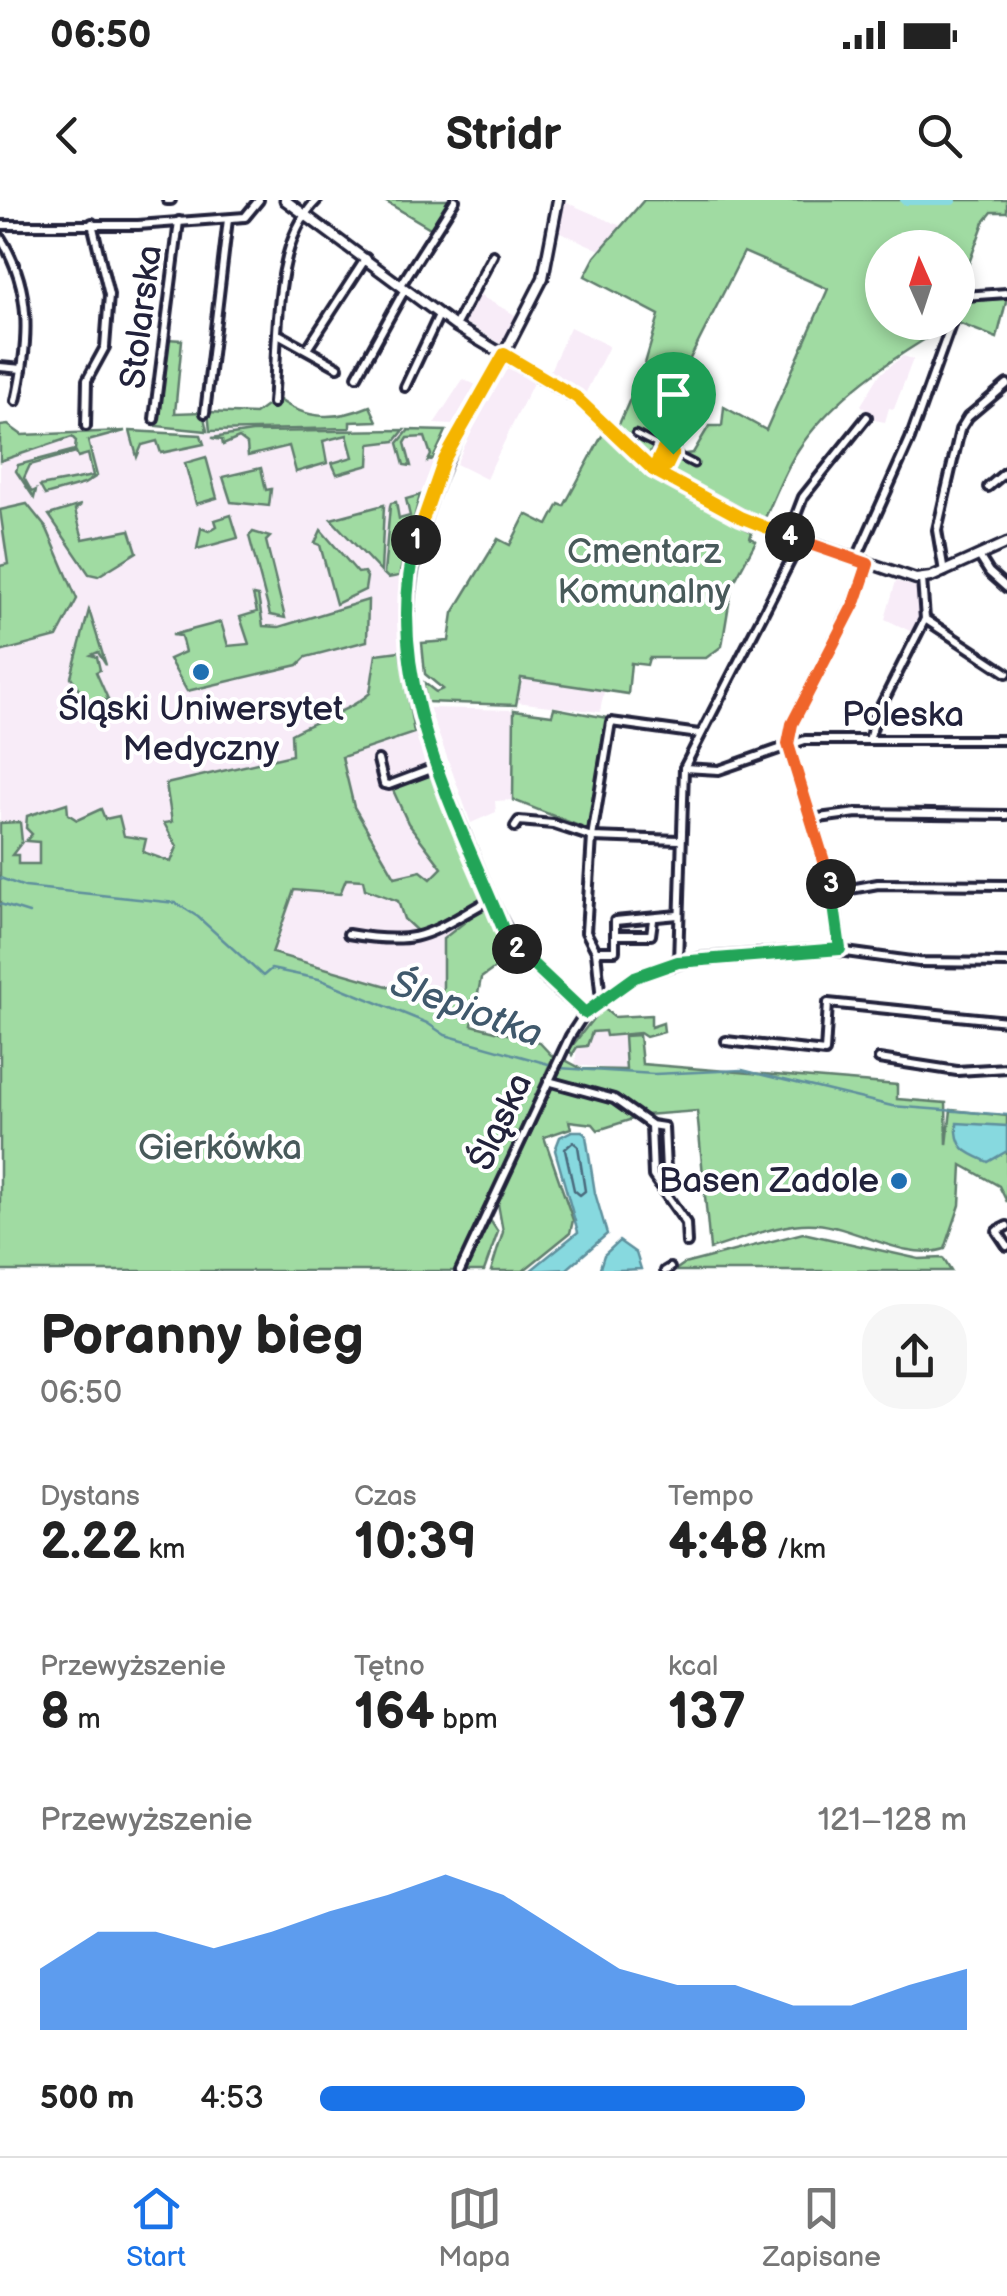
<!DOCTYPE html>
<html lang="pl">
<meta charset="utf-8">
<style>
body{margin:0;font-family:"Balsamiq Sans",sans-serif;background:#f6f6f6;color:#222;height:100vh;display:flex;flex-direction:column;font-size:38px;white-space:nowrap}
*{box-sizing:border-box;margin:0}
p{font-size:32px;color:#767676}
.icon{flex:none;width:55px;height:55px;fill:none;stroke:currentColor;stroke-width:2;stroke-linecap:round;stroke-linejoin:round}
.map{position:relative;height:1071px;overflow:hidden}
.details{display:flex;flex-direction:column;background:#fff;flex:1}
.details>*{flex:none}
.needle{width:65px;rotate:357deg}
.tools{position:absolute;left:865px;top:30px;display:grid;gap:20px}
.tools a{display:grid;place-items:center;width:110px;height:110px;border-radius:50%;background:#fff;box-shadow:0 5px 15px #0003;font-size:50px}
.pin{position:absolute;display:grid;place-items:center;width:85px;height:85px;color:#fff;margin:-102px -42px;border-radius:50% 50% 50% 0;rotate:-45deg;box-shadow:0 0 10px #0007}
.pin .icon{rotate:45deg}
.km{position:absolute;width:50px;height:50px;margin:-25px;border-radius:50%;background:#222;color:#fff;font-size:28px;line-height:50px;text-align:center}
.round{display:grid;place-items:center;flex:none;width:105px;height:105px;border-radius:40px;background:#f6f6f6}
.headline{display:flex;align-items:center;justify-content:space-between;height:170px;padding:0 40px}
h1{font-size:55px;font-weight:700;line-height:75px}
.metrics{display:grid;grid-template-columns:repeat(3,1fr);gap:15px;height:170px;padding:10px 40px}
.metrics div{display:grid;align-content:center}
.metrics b{font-size:50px;font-weight:700}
.metrics small{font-size:28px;font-weight:400}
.metrics p{font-size:28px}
.chart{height:280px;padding:20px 40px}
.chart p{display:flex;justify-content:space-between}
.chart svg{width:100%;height:180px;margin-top:10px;fill:#1a73e8;opacity:.7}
ul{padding:0 40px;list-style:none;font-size:32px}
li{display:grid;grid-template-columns:160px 120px 1fr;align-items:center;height:75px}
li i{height:25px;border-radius:12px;background:#1a73e8}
.status{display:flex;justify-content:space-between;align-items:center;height:70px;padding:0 50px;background:#fff;direction:ltr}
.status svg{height:28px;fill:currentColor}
header{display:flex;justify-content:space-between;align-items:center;height:130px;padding:0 40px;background:#fff;font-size:45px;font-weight:700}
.tabs{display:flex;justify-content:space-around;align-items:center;height:140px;border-top:2px solid #e0e0e0;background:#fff;font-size:28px;color:#767676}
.tabs a{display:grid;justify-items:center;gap:5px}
.tabs .selected{color:#1a73e8}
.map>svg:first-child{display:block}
.built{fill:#f8ecf8}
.green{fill:#a0dba2;stroke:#617e6e;stroke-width:2.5}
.water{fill:#87d9df;stroke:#5f909d;stroke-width:2.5}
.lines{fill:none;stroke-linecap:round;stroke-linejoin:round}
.shore{stroke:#4a6b7d;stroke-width:2.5}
.stream{stroke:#5f909d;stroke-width:2.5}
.river{stroke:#87d9df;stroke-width:10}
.pedestrian-casing{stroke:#22223b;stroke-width:11}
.minor-casing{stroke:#22223b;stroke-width:14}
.tertiary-casing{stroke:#22223b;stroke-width:15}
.pedestrian{stroke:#fff;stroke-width:4}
.minor{stroke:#fff;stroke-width:6}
.tertiary{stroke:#fff;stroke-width:8}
.split-1-casing{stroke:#fff;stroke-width:20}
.split-2-casing{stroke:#fff;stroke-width:20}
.split-3-casing{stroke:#fff;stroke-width:20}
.split-4-casing{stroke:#fff;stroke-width:20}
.split-5-casing{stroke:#fff;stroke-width:20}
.split-1{stroke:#f5b400;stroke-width:12}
.split-2{stroke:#22a559;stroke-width:12}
.split-3{stroke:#22a559;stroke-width:12}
.split-4{stroke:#f0652b;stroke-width:12}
.split-5{stroke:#f5b400;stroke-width:12}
.poi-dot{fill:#1f6fb2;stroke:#fff;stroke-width:4}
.labels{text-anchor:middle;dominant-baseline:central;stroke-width:8;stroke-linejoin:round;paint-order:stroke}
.street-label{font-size:35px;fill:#22223b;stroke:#fff}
.park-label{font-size:35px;fill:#485a5a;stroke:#fff}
.poi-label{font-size:35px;fill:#22223b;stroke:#fff}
.water-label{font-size:38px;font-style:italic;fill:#40596c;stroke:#fff}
</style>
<div class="status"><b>06:50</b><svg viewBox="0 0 49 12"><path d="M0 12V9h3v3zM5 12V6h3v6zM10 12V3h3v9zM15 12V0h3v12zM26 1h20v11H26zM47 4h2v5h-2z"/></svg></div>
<header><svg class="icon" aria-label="back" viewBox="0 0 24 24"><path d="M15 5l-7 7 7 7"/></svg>Stridr<svg class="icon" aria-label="search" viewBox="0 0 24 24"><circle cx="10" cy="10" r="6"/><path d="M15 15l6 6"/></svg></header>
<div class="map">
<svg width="1007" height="1071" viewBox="0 0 1007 1071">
<rect width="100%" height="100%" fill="#fff"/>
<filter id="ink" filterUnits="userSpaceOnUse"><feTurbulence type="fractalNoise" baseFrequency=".01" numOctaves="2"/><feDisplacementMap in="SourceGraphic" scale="20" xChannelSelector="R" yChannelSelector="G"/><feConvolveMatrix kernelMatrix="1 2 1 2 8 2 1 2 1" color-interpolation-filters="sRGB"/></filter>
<g filter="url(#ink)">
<g class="built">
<polygon points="563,1 621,26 600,50 558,31"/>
<polygon points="475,93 519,117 503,145 461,120"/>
<polygon points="570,127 609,146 585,194 549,173"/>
<polygon points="903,156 913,159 894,209 889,208 885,222 875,220 861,205 880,174"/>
<polygon points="514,167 534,181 486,279 456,264 490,194 504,171"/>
<polygon points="463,179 476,185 452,225 434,224"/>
<polygon points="447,230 413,313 399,376 405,493 430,574 393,588 408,623 442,668 430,679 421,671 396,677 354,607 341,558 293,554 167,585 177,647 172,662 143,652 146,639 47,670 0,661 0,261 19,256 22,235"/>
<polygon points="896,381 916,387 919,415 912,432 885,419"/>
<polygon points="520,478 604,491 600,512 516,502"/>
<polygon points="429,508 514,510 513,600 495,601 496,612 471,623"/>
<polygon points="346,679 364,680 365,689 398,701 404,719 451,723 457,732 443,740 443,789 436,800 272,753 293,690 340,694"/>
<polygon points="605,831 606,836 624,835 627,870 575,865 577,847 591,832"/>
</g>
<g class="green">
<polygon points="383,0 451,0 432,29"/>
<path d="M644 0H1007V12H992L984 22 958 93V48H882V122L948 123 946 127C893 157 832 198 798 250 784 271 775 297 764 320L669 271 678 255 693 253 709 226H722L724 207 766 230 828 89 744 52 656 226 662 235 647 257 617 229 644 167 659 115 585 76 595 57Z"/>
<polygon points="1007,98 997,138 958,123 966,102"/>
<polygon points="166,139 182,140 175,213 203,212 207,231 156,226"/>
<path d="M277 198C307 221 337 220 370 206L377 221 350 222V228L210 231 208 212 255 214Z"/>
<polygon points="8,225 22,235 125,231 88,241 97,276 84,284 45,295 40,286 93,276 88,254 78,257 76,252 30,265 24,278 32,292 36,290 34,298 16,271 18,265 75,250 76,241 72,237 0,261 0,226"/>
<polygon points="404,230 395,241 370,244 369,265 337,274 332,263 353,257 347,235 323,241 327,263 296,272 289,246 248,256 247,244 239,238 223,245 222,240 212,238 252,232"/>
<polygon points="130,231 201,235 204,244 161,253 157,241 142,245 137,257"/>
<polygon points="408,231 408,230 446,231 433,259 428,261 431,255 425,237 408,238 405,243 411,266 404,265 398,243"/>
<polygon points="603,234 655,280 752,332 750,338 756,341 732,386 722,446 706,458 649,458 647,465 631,463 628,494 521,478 516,505 426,502 423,482 436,492 443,489 425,474 422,443 449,441 453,413 498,339 510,345 526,314 548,325 559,304 564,306"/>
<polygon points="206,257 217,298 196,304 185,263"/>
<polygon points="261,268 266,290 271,289 269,306 231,302 223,277"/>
<polygon points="420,295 399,376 388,378 384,374 390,306 391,303 396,302 399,319 410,316 406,299"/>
<polygon points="27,304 47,329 77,399 57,437 0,452 0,366 8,364 0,310"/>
<polygon points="81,305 75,310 83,339 130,330 137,352 98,376 89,374 49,315"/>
<polygon points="384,305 381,372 331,319"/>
<polygon points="231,315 238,338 197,349 201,328 209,331 217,326 215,320"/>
<polygon points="321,330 358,373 364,372 367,377 365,390 336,404 320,345 315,343"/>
<polygon points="253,332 270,337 266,341 285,418 270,415 249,336"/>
<polygon points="253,395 258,396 263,426 279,427 368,400 367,441 306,457 298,465 187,491 169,459 185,452 181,436 172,435 221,422 228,446 249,444 240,417 257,412"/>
<polygon points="89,410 106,465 98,452 91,455 97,457 100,470 96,472 108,499 90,506 71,477"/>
<path d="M400 451 414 533 342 557 354 607 395 677 421 671 431 679 442 668 408 623 392 588 430 574 483 701 418 732 404 719 398 701 365 689 363 680 346 679 340 694 294 690 272 753 436 800 443 788V739L484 707 524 766 508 751 514 763 495 768 481 778 472 825 539 842 553 857 456 1071H0V623L20 622 22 642 12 655H18V664H39V642L26 641 32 634 26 628 27 616 67 603 68 614 77 620 101 609 105 619 119 616 124 636 146 639 143 652 171 662 177 647 164 623 172 622 166 584 292 555 291 534C317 519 347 513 370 493L376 454Z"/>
<polygon points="554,508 607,518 589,630 513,600 514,510 552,515"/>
<polygon points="602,807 614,817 651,815 651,827 663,823 664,832 646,837 640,833 606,836 605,831 592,832 587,846 577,847 572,855 569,850"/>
<path d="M639 835 642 864 897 885V899L946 903 947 945 951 910 1007 916V1002L999 986 962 965 960 1005 945 1049C905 1062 857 1027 816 1024 783 1021 742 1040 710 1049L697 911 645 915 598 930 593 924 569 921 571 928 544 937 573 1020 570 1033 523 1071H491L503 1032 498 1004 565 860 582 869 626 870 624 836Z"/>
<polygon points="490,1020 498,1032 484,1071 466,1071"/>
<polygon points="803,1033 919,1059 943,1058 951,1071 674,1071 684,1064"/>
</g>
<g class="water">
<path d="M957 923 1007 926V951L988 962C967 953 955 949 957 923Z"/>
<polygon points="572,931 582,931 586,936 595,993 607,1034 567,1069 530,1071 578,1032 555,950 560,937"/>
<polygon points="619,1041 636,1053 641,1069 599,1071 604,1055"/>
</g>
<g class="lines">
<polygon class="shore" points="573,942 578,946 585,991 580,995 574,990 565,949"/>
<g class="stream">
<polyline points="0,678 25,687 176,703 198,717 263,776 271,769 319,779 427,823 445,835 552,865"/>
<polyline points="0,704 29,713"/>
<polyline points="559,868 654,874 742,870 892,906 1007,915"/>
</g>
<polyline class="river" points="905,0 952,0"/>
<g class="pedestrian-casing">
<g id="pedestrian">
<polyline points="635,234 694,264"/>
<polygon points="670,235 679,239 667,266 658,261"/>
</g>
</g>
<g class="minor-casing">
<g id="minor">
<polyline points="167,0 171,0"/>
<polyline points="0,25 138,25 245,17 259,0"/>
<path d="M0 37C33 89 29 142 16 201"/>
<polyline points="401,85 455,0"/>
<polyline points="958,109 963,96 1007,93"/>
<polyline points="455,126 493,55"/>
<polyline points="280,135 338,167"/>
<polyline points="307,149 366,58"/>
<path d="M504 154C438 263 387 375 417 505 428 550 447 592 465 634 500 719 509 754 585 813"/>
<polyline points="0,167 22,169"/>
<polyline points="357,176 405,89"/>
<polyline points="405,187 439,115"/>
<path d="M273 203C279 141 271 45 317 0"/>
<polyline points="205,213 228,19"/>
<polyline points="154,219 179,21"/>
<polyline points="86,226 87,180 105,147 109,95 92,23"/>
<polyline points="988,287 1007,271"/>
<polyline points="788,336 803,297 867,217"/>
<polyline points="979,356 989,372 1007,388"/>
<polyline points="856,360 910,239 952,122"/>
<polyline points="944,372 937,330 960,230 968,217 1007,184"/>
<polyline points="925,419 1007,473"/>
<polyline points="869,540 876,516 925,419 922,379"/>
<polyline points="791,543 792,524 855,400 869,364"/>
<polyline points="787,544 834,692 840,749"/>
<polyline points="378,560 384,584 389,585 437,567"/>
<polyline points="684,568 719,570 805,540 1007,540"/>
<polyline points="811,619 857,613 1007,615"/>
<polyline points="515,627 519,621 553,624 592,637 679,640"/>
<polyline points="834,692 878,684 1007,685"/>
<path d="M348 734C423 747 429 733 491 699"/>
<polyline points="615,735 651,735 653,720"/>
<polyline points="596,751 615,751 615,721 678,715"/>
<polyline points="678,762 684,568 801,340"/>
<polyline points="601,800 596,751 586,732 592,637 611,522 699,534"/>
<polyline points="726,841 825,852 828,803 1007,821"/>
<polyline points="879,859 957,871 1007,868"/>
<polyline points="548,881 614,899 651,925 653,976 686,1023 687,1043"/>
<polyline points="651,925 664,927 667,992"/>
<polyline points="1007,1026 997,1031 1007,1046"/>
<polyline points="460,1071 570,836 585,813 635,777 699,758 824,749 919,762 1007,763"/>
<polyline points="665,1071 670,1068"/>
</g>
</g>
<g class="tertiary-casing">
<g id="tertiary">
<polyline points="285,0 455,126 575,197 653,269 752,323 916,379 931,377 1007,343"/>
<polyline points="504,154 543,78 558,0"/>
</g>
</g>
<use href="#pedestrian" class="pedestrian"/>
<use href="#minor" class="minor"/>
<use href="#tertiary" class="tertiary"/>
</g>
</g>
<g class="lines" filter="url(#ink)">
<g class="split-1-casing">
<polyline id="split-1" points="416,340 444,260 504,154 576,197 653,270 663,249 673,254"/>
</g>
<g class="split-2-casing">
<path id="split-2" d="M416 340C381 477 454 609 504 731L517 749"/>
</g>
<g class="split-3-casing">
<polyline id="split-3" points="517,749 585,813 635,777 678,762 840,749 831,684"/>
</g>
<g class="split-4-casing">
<polyline id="split-4" points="790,337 868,364 856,400 792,524 788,544 831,684"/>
</g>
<g class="split-5-casing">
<polyline id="split-5" points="673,254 667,266 658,261 653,270 740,317 790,337"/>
</g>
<use href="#split-1" class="split-1"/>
<use href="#split-2" class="split-2"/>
<use href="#split-3" class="split-3"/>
<use href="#split-4" class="split-4"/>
<use href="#split-5" class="split-5"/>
</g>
<g class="poi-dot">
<circle cx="201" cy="472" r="10"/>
<circle cx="899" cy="981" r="10"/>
</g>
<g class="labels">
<g class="street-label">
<text transform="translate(142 117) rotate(-83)">Stolarska</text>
<text x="903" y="515">Poleska</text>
<text transform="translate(501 922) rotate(-65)">Śląska</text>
</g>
<g class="park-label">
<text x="644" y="352">Cmentarz<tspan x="644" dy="40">Komunalny</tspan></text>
<text x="220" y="948">Gierkówka</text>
</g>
<g class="poi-label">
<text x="201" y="509">Śląski Uniwersytet<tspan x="201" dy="40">Medyczny</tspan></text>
<text x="879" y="981" text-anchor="end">Basen Zadole</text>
</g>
<g class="water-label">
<text transform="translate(466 809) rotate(20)">Ślepiotka</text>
</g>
</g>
</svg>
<div class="tools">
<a><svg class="needle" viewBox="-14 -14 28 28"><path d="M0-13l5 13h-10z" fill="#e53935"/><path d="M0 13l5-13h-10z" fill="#767676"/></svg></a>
</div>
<div class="pin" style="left:673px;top:254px;background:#1e9e55"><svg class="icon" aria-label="arrive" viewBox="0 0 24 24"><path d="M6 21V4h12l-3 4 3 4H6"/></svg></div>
<b class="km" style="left:416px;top:340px">1</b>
<b class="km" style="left:517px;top:749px">2</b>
<b class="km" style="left:831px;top:684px">3</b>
<b class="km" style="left:790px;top:337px">4</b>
</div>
<section class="details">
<div class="headline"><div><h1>Poranny bieg</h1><p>06:50</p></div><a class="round"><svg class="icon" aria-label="share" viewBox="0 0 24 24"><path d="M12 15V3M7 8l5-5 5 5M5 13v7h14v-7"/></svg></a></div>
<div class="metrics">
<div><p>Dystans</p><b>2.22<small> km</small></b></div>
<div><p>Czas</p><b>10:39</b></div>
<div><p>Tempo</p><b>4:48<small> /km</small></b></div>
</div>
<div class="metrics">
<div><p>Przewyższenie</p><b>8<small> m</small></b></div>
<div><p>Tętno</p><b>164<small> bpm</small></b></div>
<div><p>kcal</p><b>137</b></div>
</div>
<div class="chart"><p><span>Przewyższenie</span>121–128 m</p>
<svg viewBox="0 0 160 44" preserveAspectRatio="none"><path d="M0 44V29L10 20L20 20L30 24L40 20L50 15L60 11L70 6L80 11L90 20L100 29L110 33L120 33L130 38L140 38L150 33L160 29V44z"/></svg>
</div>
<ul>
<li><b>500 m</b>4:53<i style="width:75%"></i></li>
</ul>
</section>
<nav class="tabs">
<a class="selected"><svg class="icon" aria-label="home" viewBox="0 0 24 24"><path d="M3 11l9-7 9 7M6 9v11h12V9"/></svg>Start</a>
<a><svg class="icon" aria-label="map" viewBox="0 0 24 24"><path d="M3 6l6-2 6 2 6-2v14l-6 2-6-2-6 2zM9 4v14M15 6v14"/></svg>Mapa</a>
<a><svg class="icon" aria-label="saved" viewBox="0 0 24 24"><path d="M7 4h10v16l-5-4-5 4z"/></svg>Zapisane</a>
</nav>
